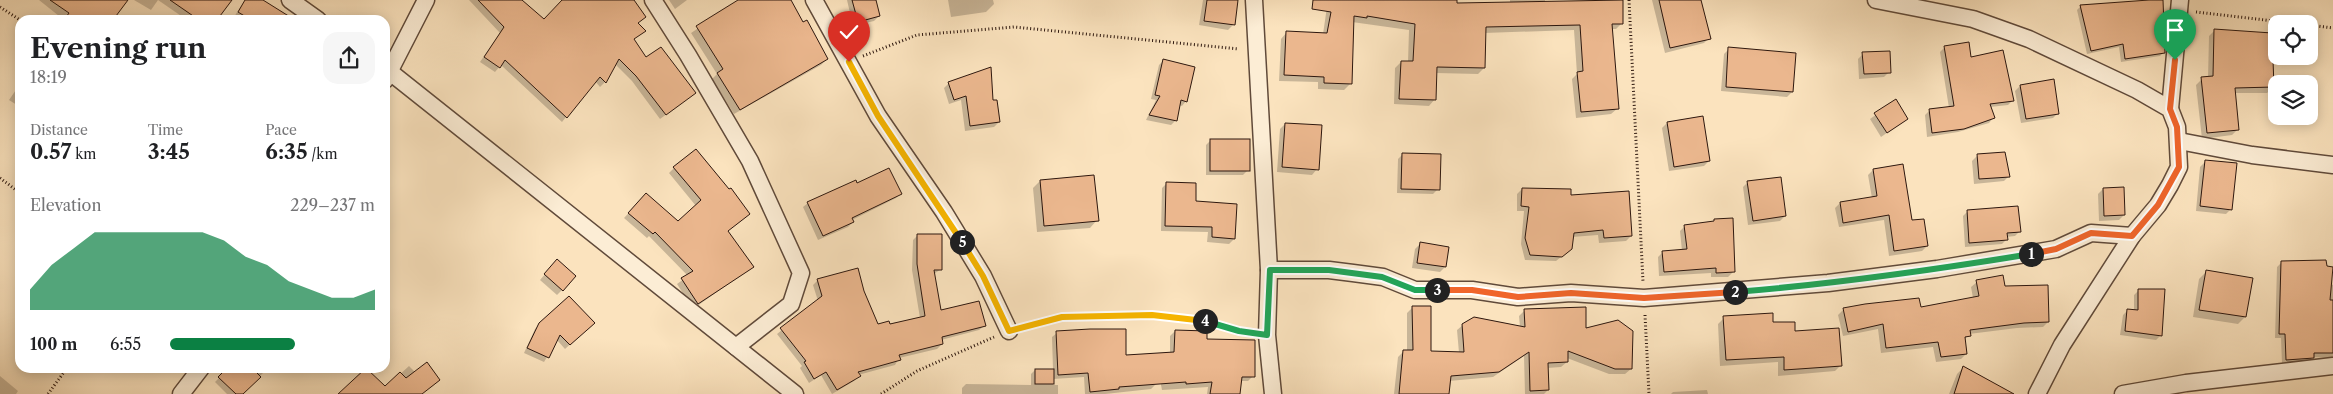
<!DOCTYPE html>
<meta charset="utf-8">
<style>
body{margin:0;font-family:"Libre Caslon Text",serif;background:#f6f6f6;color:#202124;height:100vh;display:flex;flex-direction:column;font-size:19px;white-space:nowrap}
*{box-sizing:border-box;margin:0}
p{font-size:16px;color:#757577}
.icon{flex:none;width:28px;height:28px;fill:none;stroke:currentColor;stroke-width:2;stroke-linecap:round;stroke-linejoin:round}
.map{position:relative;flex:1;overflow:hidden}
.sheet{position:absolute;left:15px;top:15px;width:375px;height:358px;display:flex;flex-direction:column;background:#fff;border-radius:15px;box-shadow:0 2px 12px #0003}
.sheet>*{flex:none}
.buttons{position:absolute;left:2268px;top:15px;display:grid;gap:10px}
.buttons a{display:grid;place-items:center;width:50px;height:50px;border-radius:10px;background:#fff;box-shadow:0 2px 12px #0003;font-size:25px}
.pin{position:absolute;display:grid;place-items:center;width:42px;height:42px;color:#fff;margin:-51px -21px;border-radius:50% 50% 50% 0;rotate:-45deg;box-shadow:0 0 5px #0007}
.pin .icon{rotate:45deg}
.km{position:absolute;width:25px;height:25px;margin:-12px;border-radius:50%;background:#222;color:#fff;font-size:14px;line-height:25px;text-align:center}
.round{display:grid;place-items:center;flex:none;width:52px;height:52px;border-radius:15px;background:#f6f6f6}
.headline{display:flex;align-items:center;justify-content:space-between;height:85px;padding:0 15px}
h1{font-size:28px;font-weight:700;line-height:38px}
.stats{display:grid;grid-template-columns:repeat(3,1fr);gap:8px;height:85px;padding:5px 15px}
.stats div{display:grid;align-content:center}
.stats b{font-size:21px;font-weight:700}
.stats small{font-size:14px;font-weight:400}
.stats p{font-size:14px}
.chart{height:140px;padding:10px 15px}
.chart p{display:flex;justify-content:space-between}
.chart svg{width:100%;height:90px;margin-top:5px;fill:#0b8043;opacity:.7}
ul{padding:0 15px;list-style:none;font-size:16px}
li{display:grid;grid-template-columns:80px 60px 1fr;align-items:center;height:38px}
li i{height:12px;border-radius:6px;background:#0b8043}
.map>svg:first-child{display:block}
.shadow{fill:#0003}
.building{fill:#ebb78e;stroke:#2d170e}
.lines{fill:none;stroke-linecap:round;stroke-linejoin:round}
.street-casing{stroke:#604a3a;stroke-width:19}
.path{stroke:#2d170e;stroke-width:3;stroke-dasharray:1 2.5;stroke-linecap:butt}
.street{stroke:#fcedd5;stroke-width:16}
.split-1-casing{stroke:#fff;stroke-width:10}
.split-2-casing{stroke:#fff;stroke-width:10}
.split-3-casing{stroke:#fff;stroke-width:10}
.split-4-casing{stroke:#fff;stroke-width:10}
.split-5-casing{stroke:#fff;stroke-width:10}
.split-6-casing{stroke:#fff;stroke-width:10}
.split-1{stroke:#f0652b;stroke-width:6}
.split-2{stroke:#22a559;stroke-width:6}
.split-3{stroke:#f0652b;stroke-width:6}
.split-4{stroke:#22a559;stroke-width:6}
.split-5{stroke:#f5b400;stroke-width:6}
.split-6{stroke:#f5b400;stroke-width:6}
</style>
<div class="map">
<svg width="2333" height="394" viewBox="0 0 2333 394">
<rect width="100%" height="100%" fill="#fbe3be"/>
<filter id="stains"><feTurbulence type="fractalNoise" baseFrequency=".004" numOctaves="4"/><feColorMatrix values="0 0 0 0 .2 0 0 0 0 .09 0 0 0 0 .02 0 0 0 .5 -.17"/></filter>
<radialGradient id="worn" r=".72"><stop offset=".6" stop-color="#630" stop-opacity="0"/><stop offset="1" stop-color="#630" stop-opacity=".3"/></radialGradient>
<g class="shadow">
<polygon points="39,0 112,0 112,20 64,20"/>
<polygon points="134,0 158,0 151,10"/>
<polygon points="158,0 227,0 216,20 187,20"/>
<polygon points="245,0 260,0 285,20 238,20 234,17"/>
<polygon points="469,0 520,0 544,21 564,0 632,0 639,35 633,40 645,58 689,98 660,119 632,81 615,64 605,82 600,87 595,81 562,122 501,65 495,72 480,62 500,33"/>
<polygon points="669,0 687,0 675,9"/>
<polygon points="741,0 790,0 802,24 827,59 821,65 734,114 712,79 717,74 691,33"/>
<polygon points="847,0 875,0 879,16 874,21 853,26"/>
<polygon points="948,0 993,0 994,4 986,12 951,17"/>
<polygon points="1203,0 1237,0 1233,25 1228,30 1199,25"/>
<polygon points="1328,0 1456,0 1456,4 1510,3 1510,0 1545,0 1545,2 1621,0 1622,23 1616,29 1611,29 1618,108 1611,114 1576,118 1572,79 1577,74 1574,30 1484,33 1484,68 1478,74 1436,73 1435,99 1429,106 1394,104 1395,68 1401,62 1408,62 1409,30 1352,22 1350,84 1344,90 1318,89 1318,82 1279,81 1281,39 1287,32 1323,34"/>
<polygon points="1652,0 1697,0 1709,38 1704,43 1665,53"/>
<polygon points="2145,0 2162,0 2164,52 2160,56 2121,62 2119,47 2087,54 2077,10 2081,6 2145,2"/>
<polygon points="2215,30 2273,87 2267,93 2234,93 2238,129 2232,135 2202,139 2196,85 2202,79 2208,78 2209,36"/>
<polygon points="1944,48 1970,58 2013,100 2008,105 1990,107 1993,118 1989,123 1958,132 1927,137 1925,115 1930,110 1949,108 1940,52"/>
<polygon points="1729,49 1792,92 1787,97 1721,91 1724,54"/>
<polygon points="1863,54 1889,72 1884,77 1859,79 1858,59"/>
<polygon points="1163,61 1186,101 1182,106 1179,105 1176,120 1171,125 1146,120 1156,100 1151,99 1159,65"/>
<polygon points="949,83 992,102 999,122 994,127 965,131 961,100 949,104 944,88"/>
<polygon points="20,84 20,107 9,100"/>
<polygon points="2020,86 2058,113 2053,118 2021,123 2015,91"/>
<polygon points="1895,101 1907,119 1881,137 1870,119"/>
<polygon points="1667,123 1709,161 1704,166 1669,171 1662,128"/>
<polygon points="1285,124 1317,169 1312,175 1277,172 1280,129"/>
<polygon points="1211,140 1248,170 1243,175 1206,175 1206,145"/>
<polygon points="1403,154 1438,189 1433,194 1397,193 1398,159"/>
<polygon points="1977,156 2009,176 2004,181 1974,184 1972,161"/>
<polygon points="2205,162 2231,209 2226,214 2196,211 2200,167"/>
<polygon points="1902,166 1911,222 1927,246 1922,251 1889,256 1884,220 1839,227 1835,208 1840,203 1872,198 1868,175 1873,170"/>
<polygon points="674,168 749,214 727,231 752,267 693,309 677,284 688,276 649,236 647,238 624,218 641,200 678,223 696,206 669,173"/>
<polygon points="1040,181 1097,220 1090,228 1037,232 1033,188"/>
<polygon points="1748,182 1785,216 1780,221 1748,225 1743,187"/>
<polygon points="1167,183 1195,202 1234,239 1229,244 1207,242 1208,232 1161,231 1162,188"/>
<polygon points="857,184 900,194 896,198 852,220 853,222 848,227 818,240 803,207 808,203"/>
<polygon points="1522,189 1569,197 1631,236 1626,241 1599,243 1598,235 1572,237 1571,249 1556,261 1525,260 1521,244 1524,211 1517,211 1517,194"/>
<polygon points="2103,189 2124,215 2119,220 2099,221 2098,194"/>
<polygon points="1967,212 2019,232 2015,236 2006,237 2006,240 2002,244 1965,247 1963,216"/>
<polygon points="1715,220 1733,272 1728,277 1711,277 1711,273 1659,276 1658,257 1663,252 1682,251 1680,231 1685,226 1712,222"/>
<polygon points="918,235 941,269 934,274 940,312 984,326 979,330 941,340 942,344 937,349 899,358 895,365 858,375 854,381 832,394 821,375 809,383 800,368 802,366 777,334 818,301 813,285 818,280 863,292 877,326 920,318 912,270 913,240"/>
<polygon points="1420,244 1445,267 1440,272 1412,268 1415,249"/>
<polygon points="2282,262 2333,285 2333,358 2313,357 2308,362 2282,364 2281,338 2275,338 2277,267"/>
<polygon points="552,266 562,290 557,295 540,280"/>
<polygon points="2206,272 2245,317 2238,324 2193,317 2199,279"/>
<polygon points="1977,282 2004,287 2048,322 2043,327 2017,328 1969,334 1964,340 1966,354 1961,359 1936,362 1933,347 1881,353 1878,329 1843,336 1838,315 1843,310 1866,305 1920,309 1973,298 1971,287"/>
<polygon points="2139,290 2161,335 2156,340 2120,335 2123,315 2128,310 2134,311 2134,295"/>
<polygon points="1412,308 1430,352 1459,353 1457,330 1463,325 1520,327 1519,316 1525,310 1585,330 1631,369 1625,374 1609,374 1567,358 1567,362 1561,367 1547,368 1548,390 1544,394 1525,394 1524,356 1493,377 1449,381 1447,394 1394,394 1398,357 1404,351 1407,351 1407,313"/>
<polygon points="1724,318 1772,323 1794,333 1841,365 1835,371 1778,376 1778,362 1720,366 1718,324"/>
<polygon points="540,324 589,327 565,349 557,340 544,362 524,353 535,329"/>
<polygon points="1175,331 1206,340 1253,376 1248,381 1240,381 1239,394 1207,394 1208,387 1162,390 1159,375 1156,384 1151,389 1105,394 1085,394 1084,377 1053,379 1053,385 1058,385 1058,394 962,394 962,388 966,384 1031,385 1031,374 1035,370 1053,370 1052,337 1057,333 1124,356 1170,353 1170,336"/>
<polygon points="409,366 415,372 421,394 340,394 385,388"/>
<polygon points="1964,367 2000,394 1949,394 1957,374"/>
<polygon points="229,368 268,368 242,394 227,394 215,382"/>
<polygon points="0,376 18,391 16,394 0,394"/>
<polygon points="1707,390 1708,394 1671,394 1673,392"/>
</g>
<g class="building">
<polygon points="50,0 128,0 113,20 64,20 69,13"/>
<polygon points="170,0 232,0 217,20 199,20"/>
<polygon points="245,0 263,0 295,20 251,20 238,12"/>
<polygon points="478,0 522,0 544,19 562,0 634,0 646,17 638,23 646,31 634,39 646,57 661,47 696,93 666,115 636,76 619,59 606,83 600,77 567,118 505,60 500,68 484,57 504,27"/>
<polygon points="738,0 791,0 803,22 807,20 828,59 740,110 717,73 723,69 696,26"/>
<polygon points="852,0 876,0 880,16 858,22"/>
<polygon points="1207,0 1238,0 1235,25 1204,21"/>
<polygon points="1313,0 1457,0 1457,3 1623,0 1623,24 1612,24 1619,109 1581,112 1577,72 1583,71 1580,25 1486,27 1485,68 1437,67 1436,100 1399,99 1401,61 1413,61 1415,24 1367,16 1367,18 1354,16 1352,84 1324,83 1324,77 1284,75 1286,31 1327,33 1331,12 1312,9"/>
<polygon points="1659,0 1701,0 1711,39 1670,48"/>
<polygon points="2149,0 2163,0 2165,53 2125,59 2123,44 2091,51 2080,5"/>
<polygon points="2214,29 2272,33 2274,87 2235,88 2239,130 2207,133 2201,77 2213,76"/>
<polygon points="1969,42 1971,57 2003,50 2014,101 1990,104 1995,118 1964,129 1932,133 1929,109 1954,106 1944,46"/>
<polygon points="1728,47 1796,53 1793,92 1726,87"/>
<polygon points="1890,51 1891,73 1864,74 1862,52"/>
<polygon points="1163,59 1195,67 1187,102 1181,100 1177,121 1149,115 1160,96 1155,95"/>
<polygon points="991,67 993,100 997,100 1000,122 970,126 966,96 954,100 948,82"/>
<polygon points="2054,79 2059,114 2026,119 2020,85"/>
<polygon points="1896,99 1908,119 1887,133 1874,113"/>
<polygon points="1703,116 1710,161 1674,167 1667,122"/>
<polygon points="1285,123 1322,125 1319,170 1282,167"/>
<rect x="1210" y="139" width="40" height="32"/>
<polygon points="696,149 729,189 731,188 750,214 728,231 754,267 698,304 681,278 693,271 655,232 653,234 628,213 646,193 678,221 701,200 673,167"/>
<polygon points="2005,152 2010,177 1979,179 1977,154"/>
<polygon points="1402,153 1441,154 1440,190 1401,189"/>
<polygon points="2205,160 2237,163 2232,210 2200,206"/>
<polygon points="1903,164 1912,220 1924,219 1928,246 1894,251 1889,215 1843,223 1840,202 1877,196 1873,169"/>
<polygon points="889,168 902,194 852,218 854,222 823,236 807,202 856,180 857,183"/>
<polygon points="1094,175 1099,221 1044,226 1040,180"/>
<polygon points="1781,177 1786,216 1753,221 1747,181"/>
<polygon points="1166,182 1196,183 1196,201 1237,204 1235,239 1212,237 1212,227 1165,226"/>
<polygon points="2124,187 2125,215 2104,216 2103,188"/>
<polygon points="1522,188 1571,189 1571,195 1629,191 1632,236 1604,238 1603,230 1574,233 1572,249 1562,257 1530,255 1525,238 1529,207 1521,206"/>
<polygon points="2018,206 2021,232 2007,233 2008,240 1969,243 1967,210"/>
<polygon points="1733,218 1735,272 1716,273 1716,268 1664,272 1662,251 1687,249 1684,225 1714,221 1714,219"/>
<polygon points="917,234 942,234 942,270 934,270 941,310 979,301 986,326 942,337 943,344 899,355 901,360 858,372 861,376 837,390 826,372 814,379 804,362 806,361 780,328 822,296 817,279 858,268 864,291 878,324 889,321 890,324 925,316 917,264"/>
<polygon points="1420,242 1449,247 1446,267 1417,263"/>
<polygon points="557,259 576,276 563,291 544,274"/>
<polygon points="2326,260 2327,266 2333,267 2330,300 2333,300 2333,353 2314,353 2314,358 2286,360 2285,334 2279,334 2281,261"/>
<polygon points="2206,270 2253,278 2246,317 2199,310"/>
<polygon points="2003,275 2005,286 2048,285 2049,322 2024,323 1970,330 1971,336 1965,337 1967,354 1941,357 1938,342 1886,348 1883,324 1848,332 1843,308 1865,304 1919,298 1921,307 1979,296 1976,280"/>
<polygon points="2138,289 2165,289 2162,336 2125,331 2127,309 2138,310"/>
<polygon points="569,296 595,323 570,345 560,335 549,358 527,348 539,323"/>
<polygon points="1412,306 1431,306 1431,351 1464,352 1462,324 1474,317 1525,327 1524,309 1586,307 1586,328 1618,320 1633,331 1632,369 1615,369 1568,351 1568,362 1548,363 1549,390 1530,391 1529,352 1499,372 1451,376 1449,394 1399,394 1403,350 1413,350"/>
<polygon points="1773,313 1773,322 1795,322 1795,331 1839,328 1842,366 1784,370 1784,357 1726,360 1723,316"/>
<polygon points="1090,329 1126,329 1126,355 1174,352 1175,330 1207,331 1207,339 1255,340 1255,377 1242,377 1240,394 1210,394 1212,382 1186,384 1186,382 1119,387 1119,389 1090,392 1088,373 1058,375 1056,331"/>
<polygon points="427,362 440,380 422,394 338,394 366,368 385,386 400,372 406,378"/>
<polygon points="1963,366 2014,394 1954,394"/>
<polygon points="227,368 252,368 261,377 243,394 236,394 218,377"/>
<rect x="1035" y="369" width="19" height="15"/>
</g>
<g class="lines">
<g class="street-casing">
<g id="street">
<polyline points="290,0 318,20"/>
<polyline points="653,0 688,55 750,161 801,273 791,304 736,347"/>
<polyline points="814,0 878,116 944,212 983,276 1009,331"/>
<polyline points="1254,0 1269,270 1267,335 1273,394"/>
<polyline points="1876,0 1973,19 2029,39 2137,90 2170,109 2177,127 2179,167 2170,185 2158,205 2132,236 2062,345 2037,394"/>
<polyline points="385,68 795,394"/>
<polyline points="385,80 426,0"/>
<polyline points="2170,109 2180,0"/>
<polyline points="2179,141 2252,155 2333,165"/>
<polyline points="1269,270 1329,270 1353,273 1383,277 1415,290 1472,290 1518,297 1571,293 1644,298 1828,283 1937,269 2056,249 2091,233 2132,236"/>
<polyline points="181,394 201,368"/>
<polyline points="2123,394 2186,383 2333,366"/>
</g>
</g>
<g class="path">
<polyline points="1629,0 1643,282"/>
<polyline points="0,7 20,20"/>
<polyline points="2196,12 2300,24"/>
<polyline points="2309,25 2333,28"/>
<polyline points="863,56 917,35 1014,27 1239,49"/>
<polyline points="0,178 20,193"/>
<polyline points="1645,315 1649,394"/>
<polyline points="1026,326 1062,317 1152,315 1207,322 1249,332"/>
<polyline points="48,394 67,368"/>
<polyline points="881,394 917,371 994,337"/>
</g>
<use href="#street" class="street"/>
</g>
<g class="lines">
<g class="split-1-casing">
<polyline id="split-1" points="2031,254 2056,249 2091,233 2132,236 2158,205 2179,167 2177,127 2170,109 2175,60"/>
</g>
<g class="split-2-casing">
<path id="split-2" d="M1735 292C1834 284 1933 270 2031 254"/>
</g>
<g class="split-3-casing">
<polyline id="split-3" points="1437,290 1472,290 1518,297 1571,293 1644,298 1735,292"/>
</g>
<g class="split-4-casing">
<polyline id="split-4" points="1205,321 1239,331 1267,335 1270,270 1329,270 1382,277 1415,290 1437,290"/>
</g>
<g class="split-5-casing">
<polyline id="split-5" points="962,242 983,276 1009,331 1062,317 1152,315 1205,321"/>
</g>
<g class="split-6-casing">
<polyline id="split-6" points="849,62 878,116 962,242"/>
</g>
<use href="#split-1" class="split-1"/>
<use href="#split-2" class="split-2"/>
<use href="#split-3" class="split-3"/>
<use href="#split-4" class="split-4"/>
<use href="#split-5" class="split-5"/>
<use href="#split-6" class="split-6"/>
</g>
<rect width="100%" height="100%" filter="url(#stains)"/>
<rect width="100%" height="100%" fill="url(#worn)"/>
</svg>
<div class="buttons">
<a><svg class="icon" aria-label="locate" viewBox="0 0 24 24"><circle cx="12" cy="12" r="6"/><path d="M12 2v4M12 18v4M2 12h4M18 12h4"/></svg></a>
<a><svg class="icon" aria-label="layers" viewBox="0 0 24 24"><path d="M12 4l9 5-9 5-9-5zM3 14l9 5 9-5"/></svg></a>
</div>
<div class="pin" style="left:2175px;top:60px;background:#1e9e55"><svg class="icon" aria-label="arrive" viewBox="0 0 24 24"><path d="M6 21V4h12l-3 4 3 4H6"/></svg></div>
<div class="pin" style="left:849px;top:62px;background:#d93025"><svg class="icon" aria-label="check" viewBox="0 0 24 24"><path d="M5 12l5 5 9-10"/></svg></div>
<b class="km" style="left:2031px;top:254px">1</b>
<b class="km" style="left:1735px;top:292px">2</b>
<b class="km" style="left:1437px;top:290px">3</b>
<b class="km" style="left:1205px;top:321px">4</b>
<b class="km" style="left:962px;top:242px">5</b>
<section class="sheet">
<div class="headline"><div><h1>Evening run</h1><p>18:19</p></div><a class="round"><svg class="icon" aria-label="share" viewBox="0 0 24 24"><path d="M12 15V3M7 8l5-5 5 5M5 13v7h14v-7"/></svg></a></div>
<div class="stats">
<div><p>Distance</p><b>0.57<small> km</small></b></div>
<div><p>Time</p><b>3:45</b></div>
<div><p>Pace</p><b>6:35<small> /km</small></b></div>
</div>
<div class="chart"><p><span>Elevation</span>229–237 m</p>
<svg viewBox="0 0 160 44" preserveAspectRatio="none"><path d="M0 44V34L10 22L20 14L30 6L40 6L50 6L60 6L70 6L80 6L90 10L100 18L110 22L120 30L130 34L140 38L150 38L160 34V44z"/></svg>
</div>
<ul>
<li><b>100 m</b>6:55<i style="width:61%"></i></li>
</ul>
</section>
</div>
